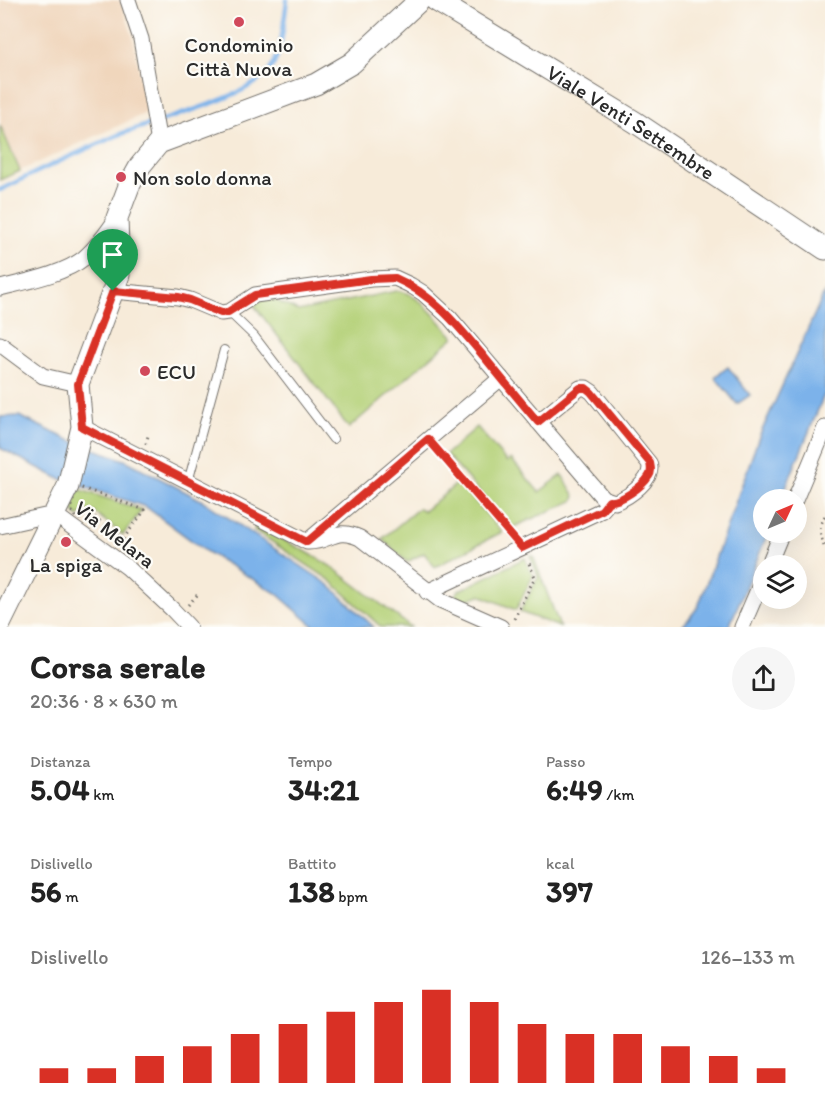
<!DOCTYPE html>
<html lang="it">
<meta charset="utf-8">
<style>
body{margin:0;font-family:Itim,sans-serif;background:#f6f6f6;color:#222;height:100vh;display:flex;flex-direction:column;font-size:22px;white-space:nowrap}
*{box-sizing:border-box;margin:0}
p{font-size:20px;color:#767676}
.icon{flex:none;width:33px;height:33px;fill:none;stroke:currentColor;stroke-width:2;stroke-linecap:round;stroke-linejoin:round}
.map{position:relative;height:627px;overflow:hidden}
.drawer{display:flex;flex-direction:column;background:#fff;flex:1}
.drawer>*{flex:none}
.needle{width:39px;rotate:46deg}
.controls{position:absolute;left:753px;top:489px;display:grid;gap:12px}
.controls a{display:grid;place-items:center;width:54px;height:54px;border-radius:50%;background:#fff;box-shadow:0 6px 24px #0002;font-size:30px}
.pin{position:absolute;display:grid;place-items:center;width:51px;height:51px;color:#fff;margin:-62px -26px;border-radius:50% 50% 50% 0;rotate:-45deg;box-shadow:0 0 6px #0007}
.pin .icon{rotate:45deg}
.round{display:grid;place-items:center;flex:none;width:63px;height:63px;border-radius:32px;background:#f6f6f6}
.head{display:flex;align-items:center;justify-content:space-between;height:102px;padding:0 30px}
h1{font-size:33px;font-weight:700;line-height:45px}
.stats{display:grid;grid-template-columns:repeat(3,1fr);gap:9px;height:102px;padding:6px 30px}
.stats div{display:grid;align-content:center}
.stats b{font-size:30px;font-weight:700}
.stats small{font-size:16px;font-weight:400}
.stats p{font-size:16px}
.chart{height:168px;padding:12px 30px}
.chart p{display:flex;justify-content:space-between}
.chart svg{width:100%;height:108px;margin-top:6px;stroke:#d93025;stroke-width:6}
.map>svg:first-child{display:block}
.built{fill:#f0d6bc}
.green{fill:#b3d076;stroke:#6f7e50;stroke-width:1.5}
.water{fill:#7bb2ea;stroke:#536e8a;stroke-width:1.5}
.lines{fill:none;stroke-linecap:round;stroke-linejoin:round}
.stream{stroke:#7bb2ea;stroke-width:4.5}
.lane-casing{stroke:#726e68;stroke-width:10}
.street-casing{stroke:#726e68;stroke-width:17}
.secondary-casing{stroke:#726e68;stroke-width:23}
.path{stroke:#726e68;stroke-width:3;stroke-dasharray:1.5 4.5;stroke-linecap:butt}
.lane{stroke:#fff;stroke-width:8}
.street{stroke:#fff;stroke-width:15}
.secondary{stroke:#fff;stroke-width:21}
.route-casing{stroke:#fff;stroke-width:12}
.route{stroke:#d93025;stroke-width:8}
.poi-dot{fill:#d1495b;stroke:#fdfcf7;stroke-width:2}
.labels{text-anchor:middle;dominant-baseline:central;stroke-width:4.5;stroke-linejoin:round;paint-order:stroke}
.poi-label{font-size:21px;fill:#2b2b2b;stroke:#fdfcf7}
.street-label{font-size:21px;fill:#2b2b2b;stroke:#fdfcf7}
</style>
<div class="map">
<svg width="825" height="627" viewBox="0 0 825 627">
<rect width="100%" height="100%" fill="#fdfcf7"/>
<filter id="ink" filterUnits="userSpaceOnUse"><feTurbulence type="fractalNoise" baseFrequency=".0167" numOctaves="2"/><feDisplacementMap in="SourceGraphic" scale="12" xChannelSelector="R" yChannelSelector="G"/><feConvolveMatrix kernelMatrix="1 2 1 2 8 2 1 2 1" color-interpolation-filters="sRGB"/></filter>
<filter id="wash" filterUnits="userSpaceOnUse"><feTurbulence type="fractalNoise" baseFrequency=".008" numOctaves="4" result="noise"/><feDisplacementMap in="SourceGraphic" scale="24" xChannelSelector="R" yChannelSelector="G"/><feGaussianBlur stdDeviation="1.35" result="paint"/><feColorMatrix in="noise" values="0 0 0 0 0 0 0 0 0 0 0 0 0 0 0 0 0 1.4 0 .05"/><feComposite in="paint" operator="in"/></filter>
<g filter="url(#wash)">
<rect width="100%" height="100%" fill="#f7ebd9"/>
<polygon class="built" points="0,0 120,0 133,37 146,113 0,180"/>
<g class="green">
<polygon points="0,125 20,171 0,180"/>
<path d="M396 291C417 290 440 323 454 337L349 428 253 304 262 299H273L298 311Z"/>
<polygon points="477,427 507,462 511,459 539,492 562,475 575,496 573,501 511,528 446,454"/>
<polygon points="459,482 502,532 435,567 424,553 407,562 382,539 419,508 424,511"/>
<polygon points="78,489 142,510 123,535 94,512 86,511 78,517 73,510"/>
<polygon points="256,526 305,551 332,567 411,627 381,627 330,580 254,530"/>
<polygon points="530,556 533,556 560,627 520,612 538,577"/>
<polygon points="525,558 533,576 516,610 480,595 461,602 455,599 455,595 458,591"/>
</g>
<g class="water">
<polygon points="825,291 825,393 781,499 764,500 764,532 768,533 729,627 682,627 698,607 759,437"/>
<polygon points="728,367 750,395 737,404 715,377"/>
<polygon points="19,416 67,439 127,461 203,501 328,584 374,627 315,627 276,593 207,552 146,507 58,478 0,448 0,417"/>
</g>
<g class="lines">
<path class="stream" d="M0 190C38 171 77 153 116 136 153 121 248 99 270 70 282 55 284 19 287 0"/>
</g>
</g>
<g filter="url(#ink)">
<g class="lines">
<g class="lane-casing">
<g id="lane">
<polyline points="229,312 254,336 333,439"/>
<polyline points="188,482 224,350"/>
</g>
</g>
<g class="street-casing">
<g id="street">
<polyline points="128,0 141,39 159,143"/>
<path d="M0 288C24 282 65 274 84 258 97 247 107 233 117 218"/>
<path d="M113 291 178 297 190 300 221 313 229 312 255 295 371 279 395 278 410 285 423 293 450 318 603 498 615 502C629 497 655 479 649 463L592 392 586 388H580L538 422"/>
<polyline points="0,344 43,376 78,384"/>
<path d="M82 427 307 542C330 543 334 526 360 538L440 600 501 627"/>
<polyline points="795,500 825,428"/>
<polyline points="0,526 54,514 128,568 172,609 189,627"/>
<polyline points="309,540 501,378"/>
<polyline points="768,566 782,532"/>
<polyline points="427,592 602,510 609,502"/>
<polyline points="742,627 764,576"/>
</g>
</g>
<g class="secondary-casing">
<g id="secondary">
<path id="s1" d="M435 0 635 122 825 249"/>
<polyline points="0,624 68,486 82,427 78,384 119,275 117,218 129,186 140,166 159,143 316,84 352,63 420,0"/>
</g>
</g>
<g class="path">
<polyline points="146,444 148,436"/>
<polyline points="437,450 512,535"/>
<polygon points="76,486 145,510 123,539 92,515 87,514 78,520 71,510"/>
<path d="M825 516C817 529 821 536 825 549"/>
<polyline points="188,605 199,593"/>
<polyline points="514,619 535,577 528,561"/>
</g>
<use href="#lane" class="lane"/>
<use href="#street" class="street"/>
<use href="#secondary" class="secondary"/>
</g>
</g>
<g class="lines" filter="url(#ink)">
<g class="route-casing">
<path id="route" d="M395 278C433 294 459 327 485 358 502 379 520 401 538 422L580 388H586L591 392 650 463C651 468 652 472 649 476 643 486 620 503 609 501L602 510 522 548 428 439 307 542 82 427 78 384 113 291 178 297 190 300 221 313 228 312 255 295 371 279Z"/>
</g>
<use href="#route" class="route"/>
</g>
<g class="poi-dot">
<circle cx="239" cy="22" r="6"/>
<circle cx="121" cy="177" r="6"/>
<circle cx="145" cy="371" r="6"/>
<circle cx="66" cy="542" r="6"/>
</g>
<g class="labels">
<g class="poi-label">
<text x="239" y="44">Condominio<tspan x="239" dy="24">Città Nuova</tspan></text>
<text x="133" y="177" text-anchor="start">Non solo donna</text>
<text x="157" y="371" text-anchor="start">ECU</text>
<text x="66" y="564">La spiga</text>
</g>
<g class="street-label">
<text stroke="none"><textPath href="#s1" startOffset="231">Viale Venti Settembre</textPath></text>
<text transform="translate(115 534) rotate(38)">Via Melara</text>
</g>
</g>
</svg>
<div class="controls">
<a><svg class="needle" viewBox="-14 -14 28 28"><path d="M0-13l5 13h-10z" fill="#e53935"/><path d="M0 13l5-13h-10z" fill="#767676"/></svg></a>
<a><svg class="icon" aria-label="layers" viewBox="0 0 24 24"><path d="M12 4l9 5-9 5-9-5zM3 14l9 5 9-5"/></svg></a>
</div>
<div class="pin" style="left:113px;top:291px;background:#1e9e55"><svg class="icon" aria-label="arrive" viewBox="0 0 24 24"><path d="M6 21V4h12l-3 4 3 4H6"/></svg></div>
</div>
<section class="drawer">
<div class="head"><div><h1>Corsa serale</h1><p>20:36 · 8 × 630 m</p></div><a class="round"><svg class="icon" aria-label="share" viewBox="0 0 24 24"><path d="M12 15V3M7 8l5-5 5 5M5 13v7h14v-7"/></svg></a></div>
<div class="stats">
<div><p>Distanza</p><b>5.04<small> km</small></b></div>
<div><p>Tempo</p><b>34:21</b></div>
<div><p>Passo</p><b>6:49<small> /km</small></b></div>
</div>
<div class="stats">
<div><p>Dislivello</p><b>56<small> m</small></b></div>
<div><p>Battito</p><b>138<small> bpm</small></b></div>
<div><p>kcal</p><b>397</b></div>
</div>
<div class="chart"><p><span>Dislivello</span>126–133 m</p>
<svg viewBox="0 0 160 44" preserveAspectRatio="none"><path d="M5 44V38M15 44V38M25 44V33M35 44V29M45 44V24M55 44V20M65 44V15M75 44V11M85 44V6M95 44V11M105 44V20M115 44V24M125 44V24M135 44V29M145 44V33M155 44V38"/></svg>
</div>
</section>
